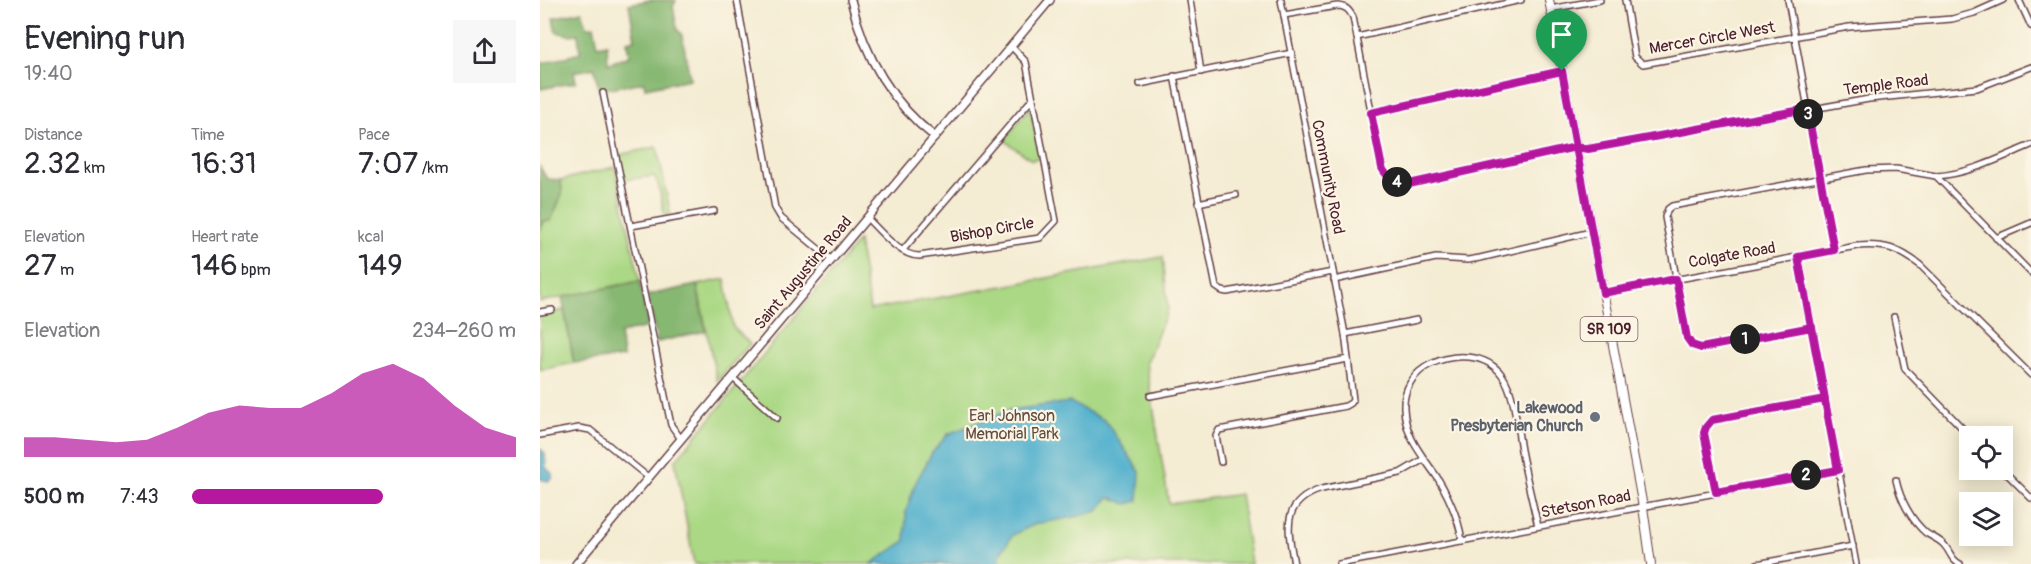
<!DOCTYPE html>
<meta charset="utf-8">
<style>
body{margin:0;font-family:Pangolin,sans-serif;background:#f7f7f7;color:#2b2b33;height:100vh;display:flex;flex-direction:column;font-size:22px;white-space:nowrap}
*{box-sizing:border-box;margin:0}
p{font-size:20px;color:#7c7c81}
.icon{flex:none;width:33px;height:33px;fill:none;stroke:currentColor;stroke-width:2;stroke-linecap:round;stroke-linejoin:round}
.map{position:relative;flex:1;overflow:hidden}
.panel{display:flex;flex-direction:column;background:#fff;width:540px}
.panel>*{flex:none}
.buttons{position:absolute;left:1419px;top:426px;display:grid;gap:12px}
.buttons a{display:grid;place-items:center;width:54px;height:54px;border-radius:0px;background:#fff;box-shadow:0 3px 15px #0003;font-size:30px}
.pin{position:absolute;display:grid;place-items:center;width:51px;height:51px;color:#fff;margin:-62px -26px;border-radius:50% 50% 50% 0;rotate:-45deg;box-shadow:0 0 6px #0007}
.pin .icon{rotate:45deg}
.km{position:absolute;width:30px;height:30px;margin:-15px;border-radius:50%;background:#222;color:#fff;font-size:16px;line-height:30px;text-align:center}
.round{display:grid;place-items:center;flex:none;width:63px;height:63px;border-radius:0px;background:#f7f7f7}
.head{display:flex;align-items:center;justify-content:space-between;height:102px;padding:0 24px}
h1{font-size:33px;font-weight:600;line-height:45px}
.metrics{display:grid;grid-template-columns:repeat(3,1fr);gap:9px;height:102px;padding:6px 24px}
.metrics div{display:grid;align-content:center}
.metrics b{font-size:30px;font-weight:600}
.metrics small{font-size:16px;font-weight:400}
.metrics p{font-size:16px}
.chart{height:168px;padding:12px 24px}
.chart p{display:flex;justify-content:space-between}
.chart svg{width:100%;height:108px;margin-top:6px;fill:#b5179e;opacity:.7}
ul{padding:0 24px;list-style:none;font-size:20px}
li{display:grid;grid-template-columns:96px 72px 1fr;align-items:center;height:45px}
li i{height:15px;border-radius:8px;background:#b5179e}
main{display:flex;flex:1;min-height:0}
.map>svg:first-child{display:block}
.green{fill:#aad884;stroke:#7a7c58;stroke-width:1.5}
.forest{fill:#87b872;stroke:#686c4e;stroke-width:1.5}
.water{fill:#4eafcc;stroke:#4c677c;stroke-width:1.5}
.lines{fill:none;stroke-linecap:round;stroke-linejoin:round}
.street-casing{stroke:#643e44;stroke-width:8}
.secondary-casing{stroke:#643e44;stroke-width:10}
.primary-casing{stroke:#643e44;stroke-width:10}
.street{stroke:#fff;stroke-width:5}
.secondary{stroke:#fff;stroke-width:7}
.primary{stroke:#fff;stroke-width:8}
.route-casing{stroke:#fff;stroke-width:12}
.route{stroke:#b5179e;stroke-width:8}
.worship-dot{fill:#6b7280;stroke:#fcf5e5;stroke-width:2}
.labels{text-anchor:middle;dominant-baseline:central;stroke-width:4.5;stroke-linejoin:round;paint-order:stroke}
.shield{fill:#fcf5e5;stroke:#7f5f63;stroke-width:1.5}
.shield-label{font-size:15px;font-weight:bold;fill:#4a1f2b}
.street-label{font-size:16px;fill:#4a1f2b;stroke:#fcf5e5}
.worship-label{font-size:16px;font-weight:bold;fill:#5b616d;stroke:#fcf5e5;text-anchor:end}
.park-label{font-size:16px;fill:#624d41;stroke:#fcf5e5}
</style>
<main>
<section class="panel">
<div class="head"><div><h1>Evening run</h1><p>19:40</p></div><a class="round"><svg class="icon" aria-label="share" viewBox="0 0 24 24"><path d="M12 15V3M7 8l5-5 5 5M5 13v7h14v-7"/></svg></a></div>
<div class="metrics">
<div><p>Distance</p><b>2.32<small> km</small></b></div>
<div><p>Time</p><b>16:31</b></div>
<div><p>Pace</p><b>7:07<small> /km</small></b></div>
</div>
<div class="metrics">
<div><p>Elevation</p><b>27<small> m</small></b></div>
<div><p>Heart rate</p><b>146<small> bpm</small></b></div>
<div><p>kcal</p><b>149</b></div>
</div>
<div class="chart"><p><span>Elevation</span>234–260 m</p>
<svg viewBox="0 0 160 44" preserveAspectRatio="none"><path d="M0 44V36L10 36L20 37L30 38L40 37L50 32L60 26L70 23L80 24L90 24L100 18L110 10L120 6L130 12L140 23L150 32L160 36V44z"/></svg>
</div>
<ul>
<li><b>500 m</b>7:43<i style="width:59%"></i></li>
</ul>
</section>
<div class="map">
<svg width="1491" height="564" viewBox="0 0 1491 564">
<rect width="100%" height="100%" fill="#fcf5e5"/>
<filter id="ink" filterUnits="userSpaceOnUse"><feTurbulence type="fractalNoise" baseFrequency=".0167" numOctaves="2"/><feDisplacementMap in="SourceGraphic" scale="12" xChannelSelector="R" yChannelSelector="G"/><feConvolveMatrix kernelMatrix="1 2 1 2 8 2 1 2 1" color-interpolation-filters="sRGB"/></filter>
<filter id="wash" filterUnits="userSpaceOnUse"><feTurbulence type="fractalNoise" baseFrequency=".008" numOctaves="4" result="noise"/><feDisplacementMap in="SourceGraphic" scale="24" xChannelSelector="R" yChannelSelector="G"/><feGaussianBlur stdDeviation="1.35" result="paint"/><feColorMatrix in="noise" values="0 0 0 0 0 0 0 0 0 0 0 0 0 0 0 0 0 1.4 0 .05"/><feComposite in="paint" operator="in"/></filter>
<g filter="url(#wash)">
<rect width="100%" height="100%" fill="#f4ecd3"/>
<g class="green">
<polygon points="490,107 500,158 492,160 464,140"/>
<polygon points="117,147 131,216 125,216 118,183 114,176 83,180 78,155"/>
<polygon points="75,167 100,281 0,302 0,232 2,221 22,194 21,180"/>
<polygon points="318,241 330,310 623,257 628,309 606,363 629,504 700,494 711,564 154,564 135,461"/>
<polygon points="185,279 193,327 210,344 177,381 157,285"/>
<polygon points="24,310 34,363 0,370 0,315"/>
</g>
<g class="forest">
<polygon points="111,0 136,0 133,7 137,29 142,35 150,79 105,88 104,82 59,90 54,68 34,72 36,82 0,89 0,64 40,53 38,34 29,35 16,32 13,18 42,11 47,27 54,26 58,46 67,44 68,64 89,56 87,41 95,39 89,4"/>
<polygon points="0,167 7,179 21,180 22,194 11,221 3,221 0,232"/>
<polygon points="100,281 108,327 80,333 83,357 34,363 22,297"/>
<polygon points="157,285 166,331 117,342 108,295"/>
</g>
<g class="water">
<polygon points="530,402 566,421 600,472 598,501 587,504 569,497 558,511 535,517 495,524 473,535 460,554 460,564 331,564 365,541 366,511 376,482 392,453 408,434 470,410"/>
<polygon points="0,449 5,453 6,468 13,474 12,479 8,481 0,479"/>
</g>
</g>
<g filter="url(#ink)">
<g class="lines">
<g class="street-casing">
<g id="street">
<polyline points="197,0 235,208 241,218 292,260"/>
<polyline points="650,0 661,72"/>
<polyline points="1085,0 1095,57 1103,64 1309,27 1412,19 1434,13 1463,0"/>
<polyline points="1248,0 1294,250"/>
<polyline points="1479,0 1491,26"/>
<polyline points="1010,9 1060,0"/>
<path d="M744 15 797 6C806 6 809 10 813 17L842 168C848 179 856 184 869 184L1036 147 1048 149 1329 99 1437 88 1491 67"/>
<polyline points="817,37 981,0"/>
<polyline points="634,76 676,287 682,291 687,292 793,272"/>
<polyline points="600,84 752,53"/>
<polyline points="63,93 131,425 141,439"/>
<polyline points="831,113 1022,71"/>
<path d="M1396 176C1429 174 1460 158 1491 145"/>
<polyline points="658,203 696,195"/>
<path d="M327 218C340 231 360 256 379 256L500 238 516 221 486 62 471 46"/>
<polyline points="91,226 174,211"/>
<polyline points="1456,238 1491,223"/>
<polyline points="363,250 493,98"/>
<polyline points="1259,257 1316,564"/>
<polyline points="794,280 896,258 928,260 940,258 1051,232"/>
<path d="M1063 293 1317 246C1345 244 1358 248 1380 265L1491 375"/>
<polyline points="0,312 12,310"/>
<polyline points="1354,317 1365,369 1430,436"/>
<polyline points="1272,327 1161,348 1152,345 1147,338 1125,217 1128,209 1132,206 1326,170 1356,169 1396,176 1491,273"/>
<polyline points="805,334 877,320"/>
<polyline points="193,378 237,418"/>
<polyline points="610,396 808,359"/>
<polyline points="0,435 39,428 50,430 108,477"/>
<polyline points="681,462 676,436 679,430 806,406 811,403 813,400 805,334 741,0"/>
<polyline points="1462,469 1491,498"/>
<path d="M1356 480C1360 499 1371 520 1386 533 1392 537 1401 540 1405 546 1411 553 1411 560 1420 564"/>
<polyline points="1176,492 1164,433 1165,427 1172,420 1285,399"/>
<path d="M922 541C919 518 909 497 897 477 882 455 865 437 864 408 863 389 874 372 891 364 914 353 946 353 962 375 975 393 977 428 981 450 986 476 992 501 998 526"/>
<path d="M754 564C748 530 740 502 782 489L860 473 884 459"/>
<polyline points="799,564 1298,470"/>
<polyline points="1217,564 1313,546"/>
</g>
</g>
<g class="secondary-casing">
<g id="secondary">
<path d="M311 0C324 55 350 102 395 137"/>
<polyline points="36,564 510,0"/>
</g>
</g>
<g class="primary-casing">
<polyline id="primary" points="1009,0 1103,507 1111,564"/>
</g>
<use href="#street" class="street"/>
<use href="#secondary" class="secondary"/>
<use href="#primary" class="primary"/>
</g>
</g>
<g class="lines" filter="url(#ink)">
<g class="route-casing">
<path id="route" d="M1022 71C1035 145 1049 219 1063 293L1136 279 1147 338 1152 345 1161 348 1272 327 1285 399 1172 420 1166 427 1164 433 1176 492 1298 470C1285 399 1272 328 1258 257L1294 250 1267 109 1048 149 1036 147 869 184C856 184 848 179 842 168L831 113 1022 71"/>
</g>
<use href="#route" class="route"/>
</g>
<circle class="worship-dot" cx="1055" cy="417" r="6"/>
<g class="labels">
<rect class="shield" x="1040.5" y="317" width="57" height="24" rx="4.5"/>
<g class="shield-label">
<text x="1069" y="329">SR 109</text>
</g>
<g class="street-label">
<text transform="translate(1172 38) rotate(-10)">Mercer Circle West</text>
<text transform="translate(1346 85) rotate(-7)">Temple Road</text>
<text transform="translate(788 177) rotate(79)">Community Road</text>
<text transform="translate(452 230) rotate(-10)">Bishop Circle</text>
<text transform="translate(1192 255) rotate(-10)">Colgate Road</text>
<text transform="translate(263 273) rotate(-50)">Saint Augustine Road</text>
<text transform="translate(1046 504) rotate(-11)">Stetson Road</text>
</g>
<g class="worship-label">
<text x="1043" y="408">Lakewood<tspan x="1043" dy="18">Presbyterian Church</tspan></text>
</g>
<g class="park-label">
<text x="472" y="416">Earl Johnson<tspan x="472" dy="18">Memorial Park</tspan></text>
</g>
</g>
</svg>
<div class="buttons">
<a><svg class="icon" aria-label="locate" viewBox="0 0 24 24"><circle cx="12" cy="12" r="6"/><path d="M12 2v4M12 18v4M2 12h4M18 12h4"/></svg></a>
<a><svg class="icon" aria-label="layers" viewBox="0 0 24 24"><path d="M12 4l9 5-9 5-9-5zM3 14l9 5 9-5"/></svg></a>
</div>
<div class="pin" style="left:1022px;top:71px;background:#1e9e55"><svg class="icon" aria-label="arrive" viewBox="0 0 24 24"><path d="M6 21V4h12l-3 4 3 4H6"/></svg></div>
<b class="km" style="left:1205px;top:339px">1</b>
<b class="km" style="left:1266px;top:475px">2</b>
<b class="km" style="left:1268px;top:114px">3</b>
<b class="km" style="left:857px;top:182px">4</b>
</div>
</main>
